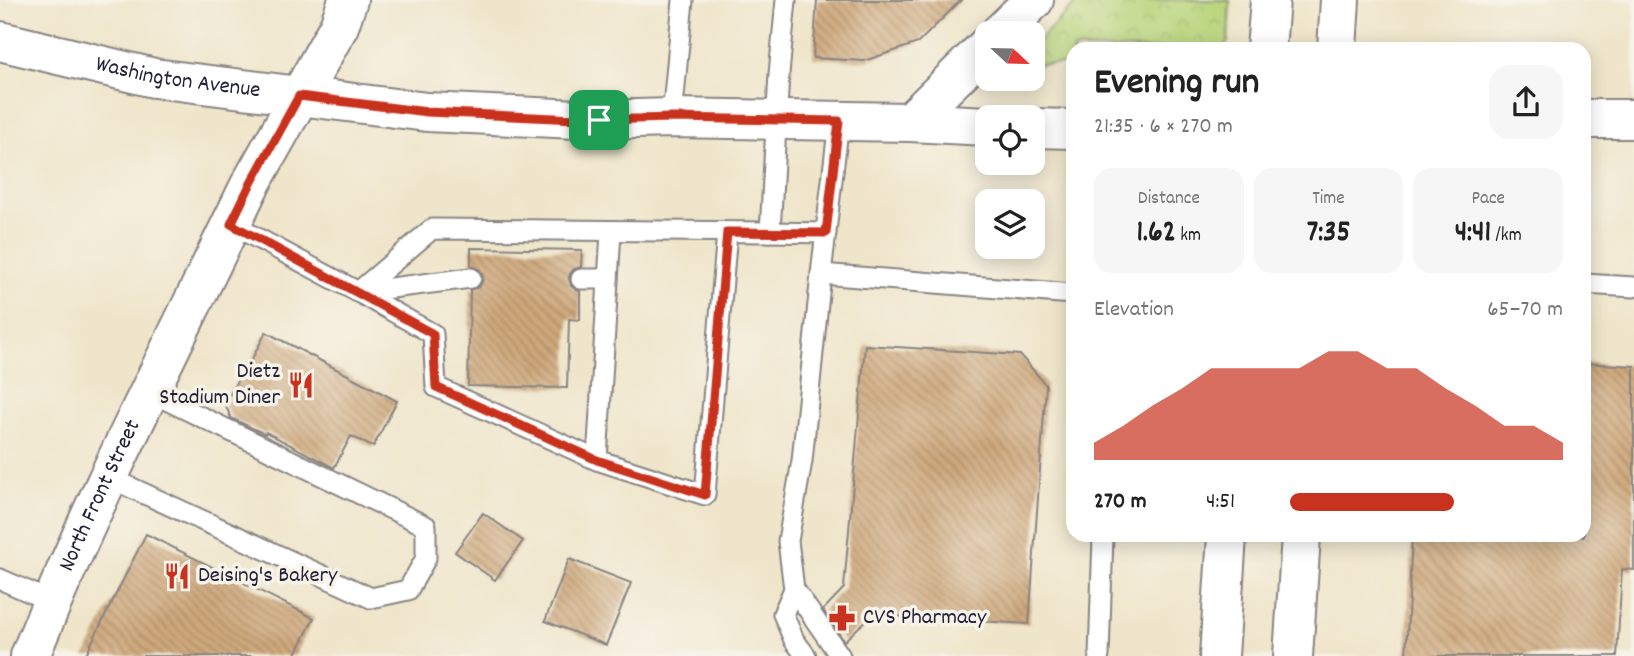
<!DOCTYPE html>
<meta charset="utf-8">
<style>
body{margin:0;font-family:Dekko,sans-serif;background:#f6f6f6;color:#222;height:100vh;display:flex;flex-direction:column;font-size:26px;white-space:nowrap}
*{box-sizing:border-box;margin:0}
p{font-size:23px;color:#767676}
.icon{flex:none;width:38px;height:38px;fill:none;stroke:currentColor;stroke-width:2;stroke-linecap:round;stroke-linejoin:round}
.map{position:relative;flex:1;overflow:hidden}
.panel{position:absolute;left:1066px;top:42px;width:525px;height:500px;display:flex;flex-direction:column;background:#fff;border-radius:21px;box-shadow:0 4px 18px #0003}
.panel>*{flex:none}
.needle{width:46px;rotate:112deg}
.buttons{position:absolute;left:975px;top:21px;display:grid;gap:14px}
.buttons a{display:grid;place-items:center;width:70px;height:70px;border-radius:14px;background:#fff;box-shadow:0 4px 18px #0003;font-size:35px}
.pin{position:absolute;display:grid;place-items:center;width:60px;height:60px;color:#fff;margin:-30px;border-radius:14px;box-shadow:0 4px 10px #0006}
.round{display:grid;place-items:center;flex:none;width:74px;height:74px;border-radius:21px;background:#f6f6f6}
.head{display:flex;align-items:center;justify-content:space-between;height:119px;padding:0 28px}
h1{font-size:38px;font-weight:700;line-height:52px}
.metrics{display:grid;grid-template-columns:repeat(3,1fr);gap:10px;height:119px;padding:7px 28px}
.metrics div{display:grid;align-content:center;border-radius:18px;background:#f6f6f6;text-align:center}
.metrics b{font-size:30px;font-weight:700}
.metrics small{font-size:19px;font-weight:400}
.metrics p{font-size:19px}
.chart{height:196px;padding:14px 28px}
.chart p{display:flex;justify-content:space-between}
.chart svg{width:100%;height:126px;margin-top:7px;fill:#c8321e;opacity:.7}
ul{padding:0 28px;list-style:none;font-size:23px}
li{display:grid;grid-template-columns:112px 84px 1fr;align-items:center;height:52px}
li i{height:18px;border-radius:9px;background:#c8321e}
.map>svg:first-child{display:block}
.park{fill:url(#park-crowns);stroke:#6d7b5a;stroke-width:2}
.building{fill:url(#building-back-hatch)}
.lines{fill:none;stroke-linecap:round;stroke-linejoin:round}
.service-casing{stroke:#888482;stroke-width:23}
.minor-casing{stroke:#888482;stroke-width:42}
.tertiary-casing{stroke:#888482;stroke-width:42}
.secondary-casing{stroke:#888482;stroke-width:42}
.service{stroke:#fff;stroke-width:19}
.minor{stroke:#fff;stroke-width:38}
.tertiary{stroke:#fff;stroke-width:38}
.secondary{stroke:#fff;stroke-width:38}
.route-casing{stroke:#fff;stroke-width:14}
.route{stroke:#c8321e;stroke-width:9}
.labels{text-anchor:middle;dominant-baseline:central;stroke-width:7;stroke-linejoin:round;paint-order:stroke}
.street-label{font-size:23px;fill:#22223b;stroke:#f7f3e8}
.poi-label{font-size:23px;fill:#22223b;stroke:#f7f3e8;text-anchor:start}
</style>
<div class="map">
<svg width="1634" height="656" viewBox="0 0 1634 656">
<defs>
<pattern id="park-crowns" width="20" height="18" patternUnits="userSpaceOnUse" patternTransform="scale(1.75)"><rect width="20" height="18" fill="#b8d47a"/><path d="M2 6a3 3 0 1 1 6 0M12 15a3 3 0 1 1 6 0" fill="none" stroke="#9eb66a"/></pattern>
<pattern id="building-back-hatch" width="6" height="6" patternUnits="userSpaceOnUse" patternTransform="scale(1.75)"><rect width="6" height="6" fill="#cfa97c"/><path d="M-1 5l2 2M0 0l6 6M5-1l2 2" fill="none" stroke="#a88967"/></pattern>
</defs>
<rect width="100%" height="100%" fill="#f7f3e8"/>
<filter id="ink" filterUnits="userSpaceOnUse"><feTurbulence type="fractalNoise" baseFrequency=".0143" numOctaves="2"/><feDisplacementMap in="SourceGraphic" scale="14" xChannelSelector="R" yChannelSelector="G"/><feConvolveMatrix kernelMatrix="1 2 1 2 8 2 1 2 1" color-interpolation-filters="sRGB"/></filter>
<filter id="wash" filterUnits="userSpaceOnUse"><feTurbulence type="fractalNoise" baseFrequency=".00686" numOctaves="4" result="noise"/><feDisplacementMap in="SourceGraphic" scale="28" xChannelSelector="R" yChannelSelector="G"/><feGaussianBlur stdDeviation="1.57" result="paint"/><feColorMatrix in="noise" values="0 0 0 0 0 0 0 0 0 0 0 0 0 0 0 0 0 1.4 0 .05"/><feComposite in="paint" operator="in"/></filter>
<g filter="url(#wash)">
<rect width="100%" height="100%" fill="#efe5ca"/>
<polygon class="park" points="1079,0 1230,0 1228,41 1223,49 1073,49 1073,64 1033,64 1033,46"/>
<g id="blocks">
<g class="building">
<polygon points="817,0 961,0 918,43 864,61 813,58"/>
<polygon points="471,248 582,250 581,267 574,269 570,274 569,278 571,286 576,290 580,291 580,320 569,319 567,388 468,386 470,290 479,287 482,282 483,277 480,270 471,266"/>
<polygon points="266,332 397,401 373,447 351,436 334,468 266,432 265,434 231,418 225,404 243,369 246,370"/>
<polygon points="865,345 1020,355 1046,385 1029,624 872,615 844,641 823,610 844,588"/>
<polygon points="1584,363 1634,366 1634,570 1622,569 1617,656 1406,656 1412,536 1584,536"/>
<polygon points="483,513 523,541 495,580 455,552"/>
<polygon points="146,534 314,618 295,656 85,656"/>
<polygon points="569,559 631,583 606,645 545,621"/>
</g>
</g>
</g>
<g filter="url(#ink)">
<use href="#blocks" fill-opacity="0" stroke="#888482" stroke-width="2"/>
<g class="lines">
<g class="service-casing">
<g id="service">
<polyline points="672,118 683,0"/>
<polyline points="839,121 821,274 802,461 788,541 794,589 840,656"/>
<polyline points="231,224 358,292 432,229 770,232 779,74 786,0"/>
<polyline points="611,232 597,460 705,495 727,232"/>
<polyline points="770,232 826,233"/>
<polyline points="821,274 1073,294"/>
<polyline points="581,279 608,279"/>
<polyline points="1584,284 1634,287"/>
<polyline points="358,292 433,334 436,387 597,460"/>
<polyline points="359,292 471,278"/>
<polyline points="108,477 371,598 408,590 426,558 426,526 150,392"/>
<polyline points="0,579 52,602"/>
<polyline points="794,589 783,614 794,640 806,656"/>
<polyline points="1099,656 1103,536"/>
</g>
</g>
<g class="minor-casing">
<g id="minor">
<polyline points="1000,33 1034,0"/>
<polyline points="910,122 987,46"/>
<path id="s1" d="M30 656C89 509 162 367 231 224L249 187 339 26 348 0"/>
</g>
</g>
<g class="tertiary-casing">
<g id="tertiary">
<polyline points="1266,49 1270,0"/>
<polyline points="1337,49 1340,0"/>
<polyline points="1219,656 1227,536"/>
<polyline points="1293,656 1301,536"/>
</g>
</g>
<g class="secondary-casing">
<g id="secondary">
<path id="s2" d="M0 41 154 78 427 112 599 120 672 118 910 122 987 126"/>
<polyline points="1584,119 1634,119"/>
<polyline points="1032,128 1073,129"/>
</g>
</g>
<use href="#service" class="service"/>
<use href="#minor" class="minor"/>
<use href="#tertiary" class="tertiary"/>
<use href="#secondary" class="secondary"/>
</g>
</g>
<g class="lines" filter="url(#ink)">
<g class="route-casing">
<polygon id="route" points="299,96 427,112 599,120 672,118 839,121 826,233 727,232 705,495 597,460 436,387 433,334 231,224 249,187"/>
</g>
<use href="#route" class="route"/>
</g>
<defs>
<g id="restaurant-bare" transform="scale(2.1)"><path d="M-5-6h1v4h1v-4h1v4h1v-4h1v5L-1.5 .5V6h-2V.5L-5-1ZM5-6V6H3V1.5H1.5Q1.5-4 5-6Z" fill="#c8321e" stroke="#f7f3e8" stroke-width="2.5" paint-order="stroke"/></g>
<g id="pharmacy-bare" transform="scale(2.1)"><path d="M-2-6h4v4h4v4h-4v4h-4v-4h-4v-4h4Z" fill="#c8321e" stroke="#f7f3e8" stroke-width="2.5" paint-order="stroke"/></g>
</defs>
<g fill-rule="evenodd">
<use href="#restaurant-bare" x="301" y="385"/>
<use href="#restaurant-bare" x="177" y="576"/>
<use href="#pharmacy-bare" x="842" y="618"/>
</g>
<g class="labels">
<g class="street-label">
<text stroke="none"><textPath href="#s2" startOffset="182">Washington Avenue</textPath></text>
<text stroke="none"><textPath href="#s1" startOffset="175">North Front Street</textPath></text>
</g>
<g class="poi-label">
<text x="280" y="372" text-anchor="end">Dietz<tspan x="280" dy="26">Stadium Diner</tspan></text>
<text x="198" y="576">Deising's Bakery</text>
<text x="863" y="618">CVS Pharmacy</text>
</g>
</g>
</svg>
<div class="buttons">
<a><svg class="needle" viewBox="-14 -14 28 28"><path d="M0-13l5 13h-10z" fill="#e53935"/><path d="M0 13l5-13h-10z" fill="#767676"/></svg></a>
<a><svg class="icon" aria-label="locate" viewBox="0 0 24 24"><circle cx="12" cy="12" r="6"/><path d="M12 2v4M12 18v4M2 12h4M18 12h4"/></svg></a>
<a><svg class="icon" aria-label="layers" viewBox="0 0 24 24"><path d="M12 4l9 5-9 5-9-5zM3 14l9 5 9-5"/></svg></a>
</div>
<div class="pin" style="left:599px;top:120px;background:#1e9e55"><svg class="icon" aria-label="arrive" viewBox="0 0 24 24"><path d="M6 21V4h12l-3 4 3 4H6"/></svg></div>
<section class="panel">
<div class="head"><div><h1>Evening run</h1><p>21:35 · 6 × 270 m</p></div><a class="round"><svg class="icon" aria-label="share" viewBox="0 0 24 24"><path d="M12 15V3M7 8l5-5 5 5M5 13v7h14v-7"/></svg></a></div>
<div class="metrics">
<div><p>Distance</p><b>1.62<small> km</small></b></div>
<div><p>Time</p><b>7:35</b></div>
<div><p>Pace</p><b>4:41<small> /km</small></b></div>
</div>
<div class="chart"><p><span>Elevation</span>65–70 m</p>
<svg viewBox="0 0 160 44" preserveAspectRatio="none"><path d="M0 44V38L10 32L20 25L30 19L40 12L50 12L60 12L70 12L80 6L90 6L100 12L110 12L120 19L130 25L140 32L150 32L160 38V44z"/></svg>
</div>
<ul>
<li><b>270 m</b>4:51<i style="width:60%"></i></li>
</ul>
</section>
</div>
